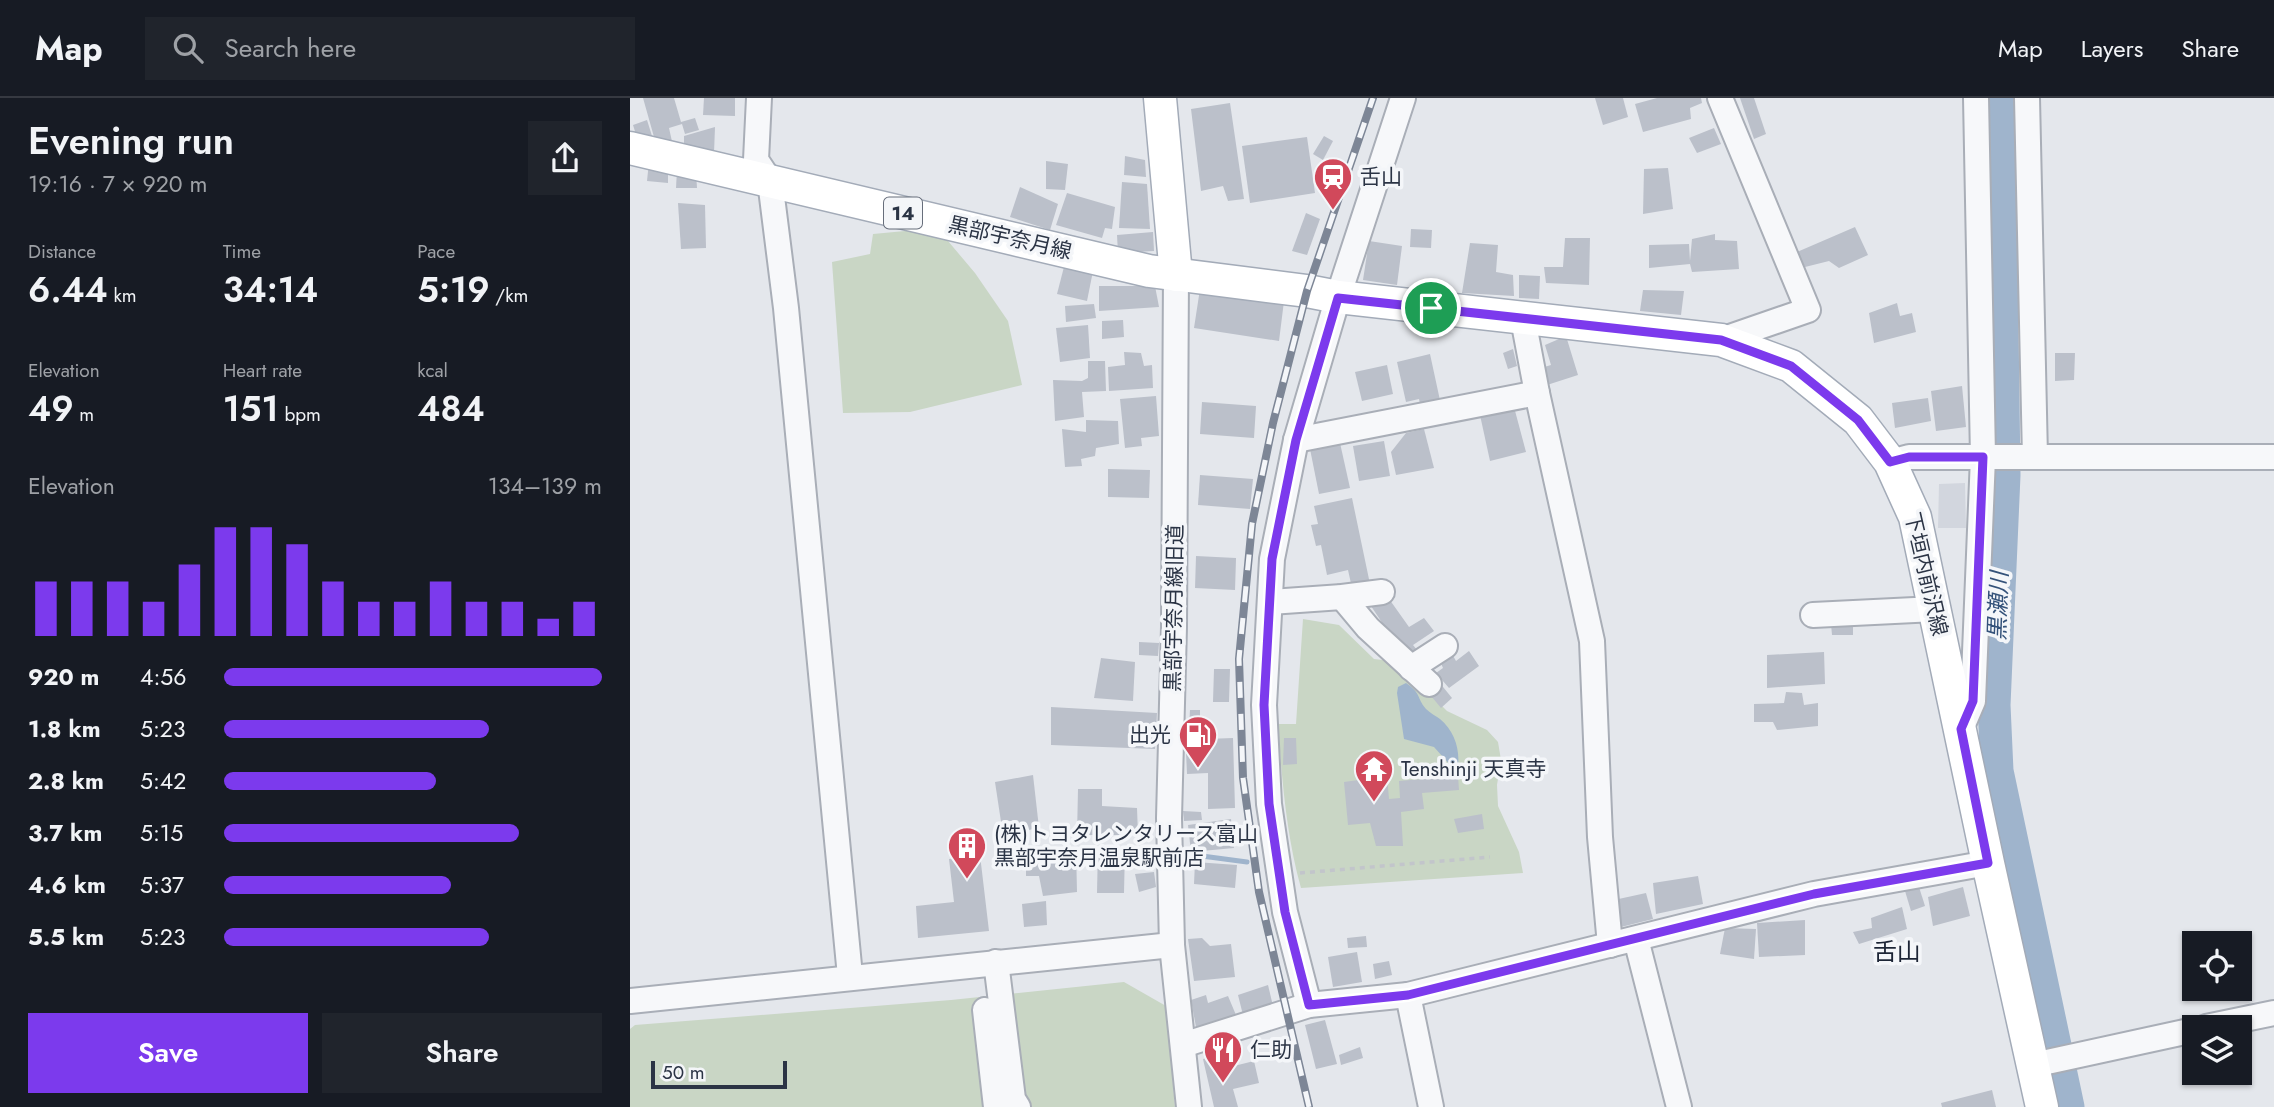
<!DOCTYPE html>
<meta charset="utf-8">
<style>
body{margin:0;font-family:Jost,"Noto Sans JP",sans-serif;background:#20242c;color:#f1f3f6;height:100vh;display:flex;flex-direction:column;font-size:26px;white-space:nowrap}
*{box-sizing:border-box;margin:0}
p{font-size:23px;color:#9ea1a6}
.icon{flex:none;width:38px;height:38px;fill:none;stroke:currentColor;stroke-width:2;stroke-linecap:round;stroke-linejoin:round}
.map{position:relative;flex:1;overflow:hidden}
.sheet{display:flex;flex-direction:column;background:#171b24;width:630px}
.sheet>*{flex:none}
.tools{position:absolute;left:1552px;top:833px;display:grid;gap:14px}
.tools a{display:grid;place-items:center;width:70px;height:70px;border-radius:0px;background:#171b24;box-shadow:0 2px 5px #0004;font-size:35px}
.scale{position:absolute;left:21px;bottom:18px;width:136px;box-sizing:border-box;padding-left:7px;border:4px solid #2b3445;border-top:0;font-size:19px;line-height:24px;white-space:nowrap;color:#2b3445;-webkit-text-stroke:5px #f4f6f9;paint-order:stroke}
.pin{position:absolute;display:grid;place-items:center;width:60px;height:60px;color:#fff;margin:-30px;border:4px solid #fff;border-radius:50%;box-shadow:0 2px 7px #0007}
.round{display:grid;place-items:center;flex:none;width:74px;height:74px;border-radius:0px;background:#20242c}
.headline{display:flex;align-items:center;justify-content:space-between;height:119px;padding:0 28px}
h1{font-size:38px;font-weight:600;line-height:52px}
.stats{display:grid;grid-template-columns:repeat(3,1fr);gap:10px;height:119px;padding:7px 28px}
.stats div{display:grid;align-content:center}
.stats b{font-size:35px;font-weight:600}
.stats small{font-size:19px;font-weight:400}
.stats p{font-size:19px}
.chart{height:196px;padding:14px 28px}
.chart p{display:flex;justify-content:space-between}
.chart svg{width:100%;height:126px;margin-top:7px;stroke:#7c3aed;stroke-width:6}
.button{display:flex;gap:14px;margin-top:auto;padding:14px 28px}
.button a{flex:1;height:80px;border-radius:0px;background:#7c3aed;color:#fff;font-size:28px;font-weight:600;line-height:80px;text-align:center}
.button a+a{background:#20242c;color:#f1f3f6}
ul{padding:0 28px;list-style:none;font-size:23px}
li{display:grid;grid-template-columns:112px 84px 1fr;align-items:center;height:52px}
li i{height:18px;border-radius:9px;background:#7c3aed}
header{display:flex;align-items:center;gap:42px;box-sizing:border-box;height:98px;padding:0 35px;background:#171b24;border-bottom:2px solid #363941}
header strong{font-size:33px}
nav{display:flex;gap:38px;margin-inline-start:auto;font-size:24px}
.search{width:490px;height:63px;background:#20242c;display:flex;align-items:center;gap:18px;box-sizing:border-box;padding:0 24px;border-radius:0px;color:#9ea1a6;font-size:26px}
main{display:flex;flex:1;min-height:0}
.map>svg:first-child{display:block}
.built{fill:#d2d6de}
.green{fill:#c9d6c5}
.water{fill:#9fb4cc}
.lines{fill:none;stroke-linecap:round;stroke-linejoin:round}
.stream{stroke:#9fb4cc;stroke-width:5}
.river{stroke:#9fb4cc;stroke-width:33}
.building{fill:#bbc0ca}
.minor-casing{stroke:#a9aeb7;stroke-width:28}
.major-casing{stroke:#a3abb8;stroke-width:35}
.path{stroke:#c2c5cb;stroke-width:3.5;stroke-dasharray:5 5;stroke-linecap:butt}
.minor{stroke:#f7f8fa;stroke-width:24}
.major{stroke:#fff;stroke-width:32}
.rail-casing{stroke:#7d8696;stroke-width:8}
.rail{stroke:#f4f6f9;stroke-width:5;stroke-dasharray:16;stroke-linecap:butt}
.route-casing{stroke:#fff;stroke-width:14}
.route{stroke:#7c3aed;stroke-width:9}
.labels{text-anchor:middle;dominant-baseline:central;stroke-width:7;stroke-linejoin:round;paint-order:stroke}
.shield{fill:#f4f6f9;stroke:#676e7b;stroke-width:2}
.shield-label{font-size:19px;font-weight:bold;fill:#2b3445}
.poi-label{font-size:21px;fill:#2b3445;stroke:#f4f6f9;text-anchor:start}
.street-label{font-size:21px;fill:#2b3445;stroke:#f4f6f9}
.water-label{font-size:23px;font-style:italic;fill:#34527a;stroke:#f4f6f9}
.quarter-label{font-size:24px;fill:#1d2536;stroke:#f4f6f9}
</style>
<header>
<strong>Map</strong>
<div class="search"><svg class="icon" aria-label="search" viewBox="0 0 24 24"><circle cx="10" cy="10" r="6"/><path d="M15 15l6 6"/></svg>Search here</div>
<nav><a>Map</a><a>Layers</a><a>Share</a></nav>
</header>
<main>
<section class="sheet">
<div class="headline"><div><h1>Evening run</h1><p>19:16 · 7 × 920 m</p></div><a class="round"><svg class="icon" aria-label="share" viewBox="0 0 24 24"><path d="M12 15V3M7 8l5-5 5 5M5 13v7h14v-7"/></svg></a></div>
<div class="stats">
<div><p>Distance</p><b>6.44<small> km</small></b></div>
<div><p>Time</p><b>34:14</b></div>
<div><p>Pace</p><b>5:19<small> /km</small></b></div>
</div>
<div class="stats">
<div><p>Elevation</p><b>49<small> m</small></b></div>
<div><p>Heart rate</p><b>151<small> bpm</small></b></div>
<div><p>kcal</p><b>484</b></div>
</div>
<div class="chart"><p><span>Elevation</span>134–139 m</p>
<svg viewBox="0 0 160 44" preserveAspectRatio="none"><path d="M5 44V25M15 44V25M25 44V25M35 44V32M45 44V19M55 44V6M65 44V6M75 44V12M85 44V25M95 44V32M105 44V32M115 44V25M125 44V32M135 44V32M145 44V38M155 44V32"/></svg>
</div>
<ul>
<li><b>920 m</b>4:56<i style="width:100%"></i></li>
<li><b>1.8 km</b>5:23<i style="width:70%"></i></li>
<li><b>2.8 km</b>5:42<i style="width:56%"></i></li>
<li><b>3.7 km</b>5:15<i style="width:78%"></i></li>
<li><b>4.6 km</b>5:37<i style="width:60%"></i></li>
<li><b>5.5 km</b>5:23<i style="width:70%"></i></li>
</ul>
<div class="button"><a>Save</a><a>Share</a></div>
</section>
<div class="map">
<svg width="1644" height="1009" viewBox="0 0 1644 1009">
<rect width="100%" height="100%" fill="#e4e7ec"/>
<polygon class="built" points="1335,385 1336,430 1308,430 1309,386"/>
<g class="green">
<polygon points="307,130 345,175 378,223 392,287 280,314 213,315 202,164 240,156 243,136"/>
<path d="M673 521 709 527 744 561 761 563 784 580 817 613 857 632 868 644 871 662 867 687 868 708 889 754 893 775 671 790C656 736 652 681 648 626H666Z"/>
<polygon points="494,884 536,908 545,1009 0,1009 0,931 5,927 321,902"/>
</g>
<path class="water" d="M776 585C792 596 786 599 796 611 800 615 806 618 810 621 824 633 830 650 828 668L822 669 804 649 774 641 767 595 768 589Z"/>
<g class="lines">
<polyline class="stream" points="557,756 617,764"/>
<polyline class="river" points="1369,0 1374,377 1364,607 1367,673 1438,1009"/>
</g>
<g class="building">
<polygon points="13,0 44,0 51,24 65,20 69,32 55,36 52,26 39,30 43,48 26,46"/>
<polygon points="74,0 105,0 105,18 73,17"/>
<polygon points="965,0 993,0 998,19 973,27"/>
<polygon points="1027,0 1071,0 1072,5 1060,10 1061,21 1013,34 1005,6"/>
<polygon points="1110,0 1124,0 1136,36 1124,41"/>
<polygon points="600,5 614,101 598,103 593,88 571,93 561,11"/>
<polygon points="17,22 22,38 8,43 3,27"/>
<polygon points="85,29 84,55 54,51 54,38"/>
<polygon points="1084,30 1091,46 1067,55 1059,40"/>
<polygon points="694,38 703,43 693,62 683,56"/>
<polygon points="677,39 685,95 620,105 612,48"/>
<polygon points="495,58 515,62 516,79 494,77"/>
<polygon points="416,63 438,66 435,92 416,91"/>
<polygon points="19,64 38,68 38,85 17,83"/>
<polygon points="1038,70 1043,111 1013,116 1014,71"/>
<polygon points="47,72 66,75 67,90 46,90"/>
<polygon points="492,84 517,86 520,131 489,130"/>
<polygon points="390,89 428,106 420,132 380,119"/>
<polygon points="437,95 485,109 482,131 475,130 472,140 426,127"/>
<polygon points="48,105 75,107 76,150 51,151"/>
<polygon points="676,115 690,121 677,157 662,153"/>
<polygon points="1225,129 1238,157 1209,170 1199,163 1175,169 1167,154"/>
<polygon points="781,131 802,132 801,150 780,149"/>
<polygon points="523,134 524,153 488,155 487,137"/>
<polygon points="1085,136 1085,142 1107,143 1109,171 1062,174 1060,166 1019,170 1019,147 1059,146 1060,163 1062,141"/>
<polygon points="935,140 960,140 959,187 916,185 914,169 933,169"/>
<polygon points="739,143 772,148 767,187 733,182"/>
<polygon points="840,145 868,147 866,174 883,177 884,198 832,195"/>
<polygon points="435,165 463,173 457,203 427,196"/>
<polygon points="889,177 910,178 909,201 889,200"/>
<polygon points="469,188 525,188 529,209 469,213"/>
<polygon points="570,191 654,203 649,243 564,230"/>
<polygon points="1013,192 1054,193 1051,217 1010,213"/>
<polygon points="1267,205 1270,218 1282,215 1286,234 1244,245 1239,215"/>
<polygon points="464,206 466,220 436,224 435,208"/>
<polygon points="493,222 494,239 472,241 472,223"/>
<polygon points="458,227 460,260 430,264 426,230"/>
<polygon points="936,238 948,277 917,287 911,270 921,267 915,247"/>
<polygon points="883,251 887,268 878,271 873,255"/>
<polygon points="494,254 511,255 514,268 522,267 523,290 479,293 478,269 495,267"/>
<polygon points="1425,255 1445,255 1444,282 1425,283"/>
<polygon points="800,256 811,307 791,311 789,301 776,304 767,264"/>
<polygon points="458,263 475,263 476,293 452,294 454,319 425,323 423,282 452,283 458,280"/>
<polygon points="757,267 763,296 732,303 725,274"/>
<polygon points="1332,288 1336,329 1306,333 1301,293"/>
<polygon points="526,298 529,338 511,340 512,348 495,350 490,301"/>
<polygon points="1298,300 1301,323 1265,330 1262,305"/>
<polygon points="572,304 626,308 624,340 570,336"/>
<polygon points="884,309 896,354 860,363 850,317"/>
<polygon points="456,322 488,323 489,346 466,350 465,358 451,361 452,368 435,369 432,331 456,334"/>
<polygon points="794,331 804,370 766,377 761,354 776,335"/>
<polygon points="754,343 760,378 729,383 723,348"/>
<polygon points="710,345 720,390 689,396 680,351"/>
<polygon points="478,371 520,372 519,400 478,399"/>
<polygon points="570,377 623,381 620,411 568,407"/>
<polygon points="722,400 740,486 722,490 718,472 697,477 691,447 686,448 681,427 688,426 684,408"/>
<polygon points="566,458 606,460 605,492 565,490"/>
<polygon points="757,498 779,529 794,520 804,533 783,547 787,552 775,559 741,508"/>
<polygon points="1201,526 1223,527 1223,537 1202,537"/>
<polygon points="509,544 529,545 528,558 509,557"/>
<polygon points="839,553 849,568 819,590 806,575 813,570 810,563 821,554 826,563"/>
<polygon points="1194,554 1195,586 1137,590 1137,557"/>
<polygon points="471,560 505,564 503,603 464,600"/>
<polygon points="584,571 600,571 599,604 583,604"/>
<polygon points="809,584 822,600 811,610 797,593"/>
<polygon points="1156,594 1172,595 1174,607 1188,605 1188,628 1147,632 1143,624 1124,624 1124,606 1154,605"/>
<polygon points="421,609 527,615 525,651 421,647"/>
<polygon points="560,612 570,612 570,630 559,630"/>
<polygon points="603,640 605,710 578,711 578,675 557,676 556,654 577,653 576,641"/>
<polygon points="654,640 666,640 667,666 653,667"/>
<polygon points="403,677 409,730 373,737 365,684"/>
<polygon points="757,678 759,701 770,700 769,683 828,678 829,692 792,695 794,711 771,714 773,748 746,748 740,725 718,727 714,684"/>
<polygon points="448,691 472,691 472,708 507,710 508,737 447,737"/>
<polygon points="553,713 571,714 572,722 554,723"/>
<polygon points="852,716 854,731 828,735 824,721"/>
<polygon points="601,721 604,750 561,754 558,727"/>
<polygon points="468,749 495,750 494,795 467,795"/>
<polygon points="406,750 446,750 447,794 413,798 409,778 396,778 396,766 407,762"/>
<polygon points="350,757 359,833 288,840 286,808 324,804 319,761"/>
<polygon points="565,764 607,767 605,790 564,786"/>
<polygon points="524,774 526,789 509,794 505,776"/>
<polygon points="1068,778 1073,806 1026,816 1023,785"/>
<polygon points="1289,789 1295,808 1281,813 1275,793"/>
<polygon points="1333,789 1340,818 1303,828 1298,799"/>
<polygon points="1016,795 1023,821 987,830 984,802"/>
<polygon points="416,803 417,827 394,829 392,806"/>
<polygon points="1272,809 1277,831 1229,846 1223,834 1242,830 1241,820"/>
<polygon points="1175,822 1175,857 1129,859 1127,825"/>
<polygon points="1095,830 1126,831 1124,861 1090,856"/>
<polygon points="736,838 737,849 718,850 717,840"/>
<polygon points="572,840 580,848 601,846 605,879 564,883 558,841"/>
<polygon points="727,854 732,884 703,889 698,859"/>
<polygon points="759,863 762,877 745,881 743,866"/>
<polygon points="638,887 643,908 613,917 608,897"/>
<polygon points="576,897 578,905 598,898 606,917 566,929 561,902"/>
<polygon points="695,922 707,966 686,971 675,927"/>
<polygon points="730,949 733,960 711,967 709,957"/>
<polygon points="589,957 592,971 624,963 629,985 603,991 608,1009 584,1009 573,961"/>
<polygon points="1362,992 1366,1009 1312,1009 1311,1005"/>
</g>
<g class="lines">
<g class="minor-casing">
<g id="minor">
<polyline points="129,0 126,62 140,83 156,210 220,878"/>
<polyline points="1090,0 1178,212 1091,242"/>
<polyline points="1397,0 1405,359"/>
<polyline points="546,177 544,529 539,720 542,847 559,1009"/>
<polyline points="893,221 907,295 962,543 970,739 980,847"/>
<polyline points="666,342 907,295"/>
<polyline points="1260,364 1279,359 1644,359"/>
<polyline points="712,499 738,530 799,586"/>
<polyline points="640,504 712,499 752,494"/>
<polyline points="1183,517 1305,511"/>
<polyline points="781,570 815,548"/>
<polyline points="1331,631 1343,603 1353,359 1346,0"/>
<polyline points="1006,841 1049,1009"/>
<polyline points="366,864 383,1001 388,1009"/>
<polyline points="778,897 801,1009"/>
<polyline points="0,903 542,847"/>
<polyline points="679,907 655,814 639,706 634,607 642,461 666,342 708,199 773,0"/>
<polyline points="355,912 366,1009"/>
<polyline points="1576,929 1644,915"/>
<polyline points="553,947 679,907 778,897 1184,796 1358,765"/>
<polyline points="1403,967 1564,932"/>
</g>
</g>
<g class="major-casing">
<g id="major">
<polyline points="530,0 546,177"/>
<polyline points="0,50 519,173 677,193 708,199 1091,242 1161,268 1228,322 1260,364 1285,419 1358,765 1412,1009"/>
</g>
</g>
<polyline class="path" points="670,775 860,759"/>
<use href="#minor" class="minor"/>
<use href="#major" class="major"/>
<g class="rail-casing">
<polyline id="rail" points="679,1009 629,794 613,680 609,561 622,426 643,325 677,193 743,0"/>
</g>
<use href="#rail" class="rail"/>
</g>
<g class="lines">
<g class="route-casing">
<polygon id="route" points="708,200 1091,242 1161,268 1228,322 1260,364 1279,359 1353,359 1343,603 1331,631 1358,765 1184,796 778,897 679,907 655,814 639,706 634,607 642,461 666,342"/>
</g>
<use href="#route" class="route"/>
</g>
<defs>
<g id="station-pin" transform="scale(2.0125)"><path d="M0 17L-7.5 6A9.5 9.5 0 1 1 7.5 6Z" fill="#d1495b" stroke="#f4f6f9"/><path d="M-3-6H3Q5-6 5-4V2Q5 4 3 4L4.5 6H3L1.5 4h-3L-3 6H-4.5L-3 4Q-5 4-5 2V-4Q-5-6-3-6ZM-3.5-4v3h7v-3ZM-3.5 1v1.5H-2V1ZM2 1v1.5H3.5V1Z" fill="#fff"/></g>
<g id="fuel-pin" transform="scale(2.0125)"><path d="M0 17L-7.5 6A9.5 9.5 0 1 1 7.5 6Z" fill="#d1495b" stroke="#f4f6f9"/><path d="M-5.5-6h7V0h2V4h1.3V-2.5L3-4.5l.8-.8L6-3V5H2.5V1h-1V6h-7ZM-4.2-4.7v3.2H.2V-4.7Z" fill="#fff"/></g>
<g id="temple-pin" transform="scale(2.0125)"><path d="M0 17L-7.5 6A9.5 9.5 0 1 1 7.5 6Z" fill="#d1495b" stroke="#f4f6f9"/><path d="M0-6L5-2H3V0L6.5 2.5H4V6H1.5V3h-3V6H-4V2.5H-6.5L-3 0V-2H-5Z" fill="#fff"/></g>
<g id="building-pin" transform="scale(2.0125)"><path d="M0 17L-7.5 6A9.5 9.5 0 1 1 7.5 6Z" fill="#d1495b" stroke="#f4f6f9"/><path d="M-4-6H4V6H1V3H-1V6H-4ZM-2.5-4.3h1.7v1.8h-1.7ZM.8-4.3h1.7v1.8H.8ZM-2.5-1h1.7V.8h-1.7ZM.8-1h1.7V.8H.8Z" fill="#fff"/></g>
<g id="restaurant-pin" transform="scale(2.0125)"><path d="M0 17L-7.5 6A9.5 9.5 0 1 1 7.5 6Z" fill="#d1495b" stroke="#f4f6f9"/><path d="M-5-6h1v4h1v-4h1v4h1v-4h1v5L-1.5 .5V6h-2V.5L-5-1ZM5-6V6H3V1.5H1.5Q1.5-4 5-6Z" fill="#fff"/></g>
</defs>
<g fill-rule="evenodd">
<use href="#station-pin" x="703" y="79"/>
<use href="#fuel-pin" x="568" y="637"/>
<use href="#temple-pin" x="744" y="671"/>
<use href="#building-pin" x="337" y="748"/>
<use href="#restaurant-pin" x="593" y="952"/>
</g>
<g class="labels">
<rect class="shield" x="254" y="99.5" width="38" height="31" rx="5"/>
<g class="shield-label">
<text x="273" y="115">14</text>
</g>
<g class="poi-label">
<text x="730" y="79">舌山</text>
<text x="541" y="637" text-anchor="end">出光</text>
<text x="771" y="671">Tenshinji 天真寺</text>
<text x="364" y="736">(株)トヨタレンタリース富山<tspan x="364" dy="24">黒部宇奈月温泉駅前店</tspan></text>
<text x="620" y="952">仁助</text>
</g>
<g class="street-label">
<text transform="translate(380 140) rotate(13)">黒部宇奈月線</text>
<text transform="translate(1296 476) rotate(77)">下垣内前沢線</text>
<text transform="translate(544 510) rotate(-89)">黒部宇奈月線旧道</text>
</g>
<g class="water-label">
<text transform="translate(1368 508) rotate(-88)">黒瀬川</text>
</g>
<g class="quarter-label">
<text x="1267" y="853">舌山</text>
</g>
</g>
</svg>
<div class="tools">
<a><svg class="icon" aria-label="locate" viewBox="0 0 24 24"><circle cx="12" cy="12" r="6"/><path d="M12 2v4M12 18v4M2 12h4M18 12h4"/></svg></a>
<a><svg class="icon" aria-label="layers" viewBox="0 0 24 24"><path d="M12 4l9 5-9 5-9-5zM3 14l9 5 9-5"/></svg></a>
</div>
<div class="scale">50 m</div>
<div class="pin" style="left:801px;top:210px;background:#1e9e55"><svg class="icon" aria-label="arrive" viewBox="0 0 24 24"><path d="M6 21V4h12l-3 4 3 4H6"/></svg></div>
</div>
</main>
